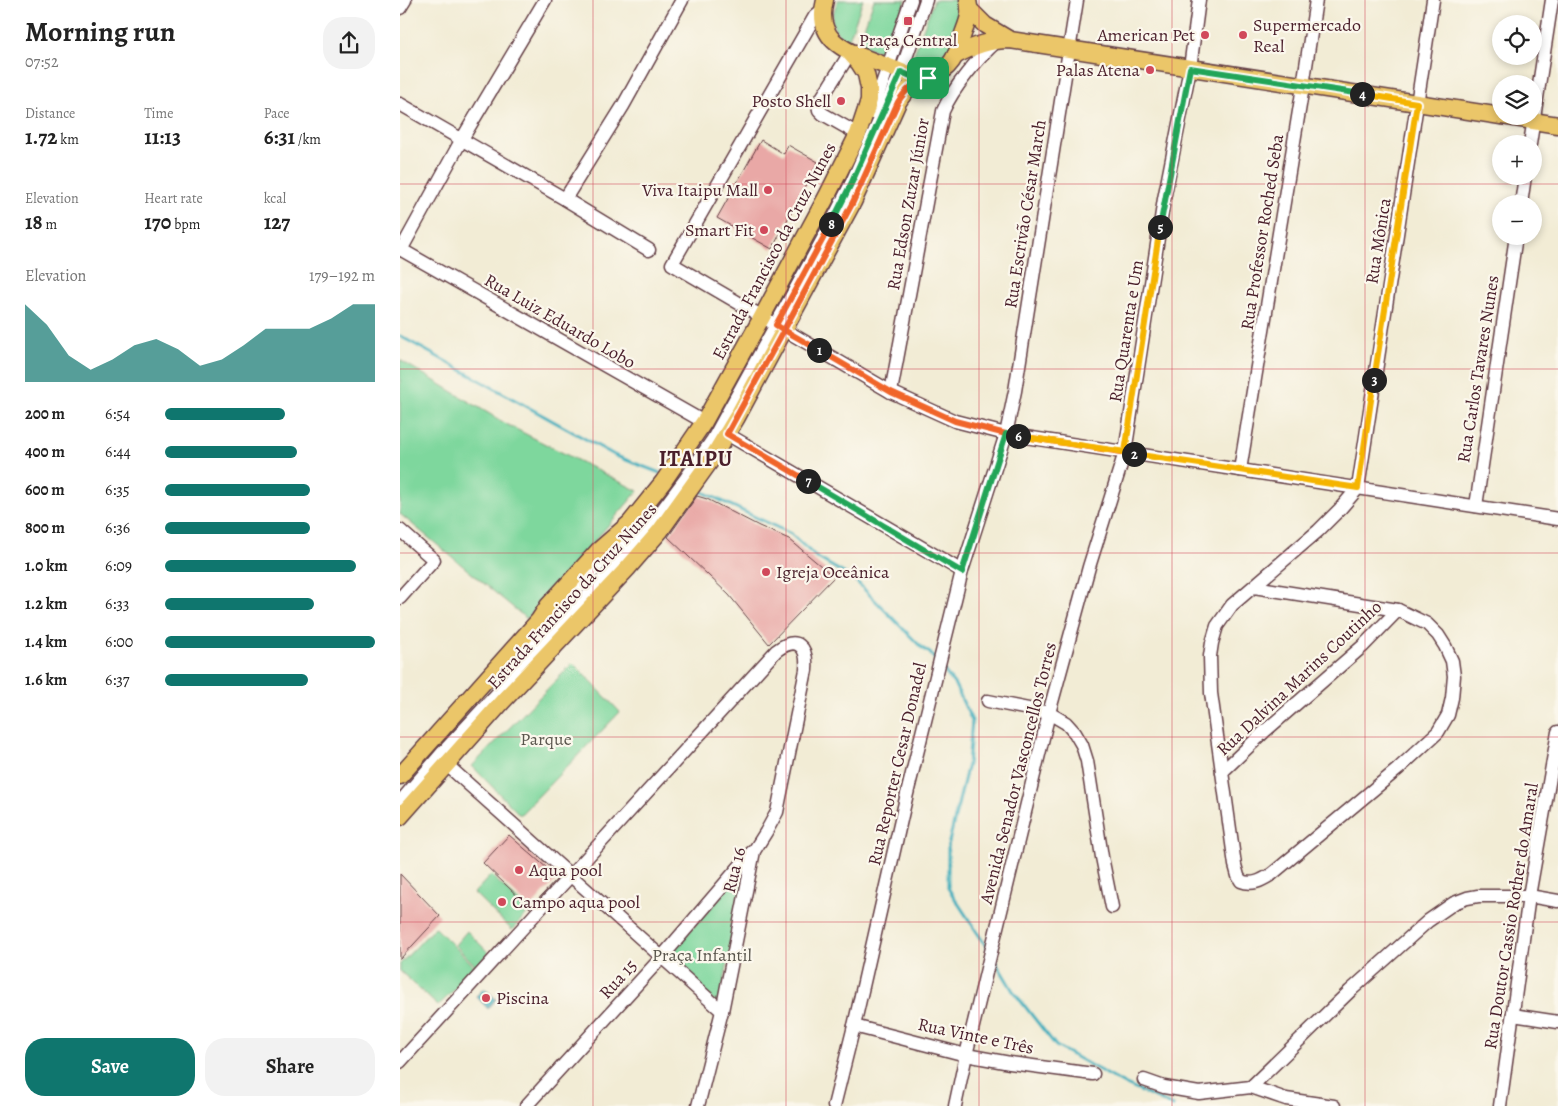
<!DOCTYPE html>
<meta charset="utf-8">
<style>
body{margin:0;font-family:Alegreya,serif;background:#f2f2f2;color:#222;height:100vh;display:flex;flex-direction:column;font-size:19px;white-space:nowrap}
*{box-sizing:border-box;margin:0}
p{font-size:16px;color:#767676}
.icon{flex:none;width:28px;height:28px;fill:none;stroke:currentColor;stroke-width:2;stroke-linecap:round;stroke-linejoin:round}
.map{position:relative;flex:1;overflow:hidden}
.sheet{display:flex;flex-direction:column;background:#fff;width:400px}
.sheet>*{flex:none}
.controls{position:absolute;left:1092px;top:15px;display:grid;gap:10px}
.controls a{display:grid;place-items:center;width:50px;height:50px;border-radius:50%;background:#fff;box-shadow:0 2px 8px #0003;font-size:25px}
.pin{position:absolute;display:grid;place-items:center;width:42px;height:42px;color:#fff;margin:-21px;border-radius:10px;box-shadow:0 2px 8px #0006}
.km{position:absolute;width:25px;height:25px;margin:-12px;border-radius:50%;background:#222;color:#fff;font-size:14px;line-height:25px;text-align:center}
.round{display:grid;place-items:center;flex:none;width:52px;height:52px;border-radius:20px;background:#f2f2f2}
.overview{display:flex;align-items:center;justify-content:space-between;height:85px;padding:0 25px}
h1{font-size:28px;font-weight:600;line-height:38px}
.stats{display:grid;grid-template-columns:repeat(3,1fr);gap:8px;height:85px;padding:5px 25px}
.stats div{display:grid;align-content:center}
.stats b{font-size:21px;font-weight:600}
.stats small{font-size:14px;font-weight:400}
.stats p{font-size:14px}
.chart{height:140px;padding:10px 25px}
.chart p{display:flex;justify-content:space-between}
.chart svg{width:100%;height:90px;margin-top:5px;fill:#0f766e;opacity:.7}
.primary-button{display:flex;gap:10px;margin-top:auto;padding:10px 25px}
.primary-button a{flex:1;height:58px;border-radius:20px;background:#0f766e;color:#fff;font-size:20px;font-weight:600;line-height:58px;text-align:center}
.primary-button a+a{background:#f2f2f2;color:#222}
ul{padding:0 25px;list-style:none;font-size:16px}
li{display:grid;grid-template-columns:80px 60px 1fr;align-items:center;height:38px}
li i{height:12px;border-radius:6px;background:#0f766e}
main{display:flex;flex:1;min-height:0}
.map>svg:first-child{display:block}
.green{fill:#7ed79d;stroke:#647b64}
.water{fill:#41afbe;stroke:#466774}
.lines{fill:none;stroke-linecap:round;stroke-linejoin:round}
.stream{stroke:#41afbe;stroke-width:3}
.building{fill:#e9a8a6}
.minor-casing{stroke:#633e44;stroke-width:15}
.major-casing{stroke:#633e44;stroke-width:19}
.minor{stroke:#fff;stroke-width:12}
.major{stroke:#ebc669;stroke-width:16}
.split-1-casing{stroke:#fff;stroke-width:10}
.split-2-casing{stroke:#fff;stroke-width:10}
.split-3-casing{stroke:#fff;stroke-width:10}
.split-4-casing{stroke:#fff;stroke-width:10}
.split-5-casing{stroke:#fff;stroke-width:10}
.split-6-casing{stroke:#fff;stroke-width:10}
.split-7-casing{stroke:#fff;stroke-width:10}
.split-8-casing{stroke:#fff;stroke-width:10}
.split-9-casing{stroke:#fff;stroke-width:10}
.split-1{stroke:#f0652b;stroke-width:6}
.split-2{stroke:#f0652b;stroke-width:6}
.split-3{stroke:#f5b400;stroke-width:6}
.split-4{stroke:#f5b400;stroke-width:6}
.split-5{stroke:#22a559;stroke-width:6}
.split-6{stroke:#f5b400;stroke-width:6}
.split-7{stroke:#22a559;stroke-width:6}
.split-8{stroke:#f0652b;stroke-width:6}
.split-9{stroke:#22a559;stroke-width:6}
.grid{fill:none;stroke:#d1495b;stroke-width:1;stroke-opacity:0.55}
.poi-dot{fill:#d1495b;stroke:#fbf7ec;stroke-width:2}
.labels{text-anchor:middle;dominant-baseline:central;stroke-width:4.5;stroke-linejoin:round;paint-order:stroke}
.poi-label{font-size:18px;fill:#4a1f2b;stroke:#fbf7ec;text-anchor:start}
.street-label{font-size:18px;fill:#4a1f2b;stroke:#fbf7ec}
.park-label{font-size:18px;fill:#5a564d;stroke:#fbf7ec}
.district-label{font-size:22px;font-weight:bold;letter-spacing:1px;fill:#4a1f2b;stroke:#fbf7ec}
</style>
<main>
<section class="sheet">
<div class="overview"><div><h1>Morning run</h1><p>07:52</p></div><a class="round"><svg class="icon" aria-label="share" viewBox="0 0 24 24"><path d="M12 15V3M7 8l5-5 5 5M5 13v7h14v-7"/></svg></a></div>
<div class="stats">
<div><p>Distance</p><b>1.72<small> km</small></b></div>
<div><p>Time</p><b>11:13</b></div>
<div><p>Pace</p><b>6:31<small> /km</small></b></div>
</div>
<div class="stats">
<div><p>Elevation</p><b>18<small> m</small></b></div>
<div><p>Heart rate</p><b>170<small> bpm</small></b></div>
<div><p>kcal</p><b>127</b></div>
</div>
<div class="chart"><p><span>Elevation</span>179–192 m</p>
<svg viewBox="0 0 160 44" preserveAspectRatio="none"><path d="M0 44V6L10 16L20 31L30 38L40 33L50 26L60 23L70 28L80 36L90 33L100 26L110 18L120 18L130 18L140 13L150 6L160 6V44z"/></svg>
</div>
<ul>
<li><b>200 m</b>6:54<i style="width:57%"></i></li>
<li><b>400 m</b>6:44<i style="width:63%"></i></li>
<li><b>600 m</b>6:35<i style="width:69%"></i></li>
<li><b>800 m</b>6:36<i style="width:69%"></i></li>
<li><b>1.0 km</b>6:09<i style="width:91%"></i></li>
<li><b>1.2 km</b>6:33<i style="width:71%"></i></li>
<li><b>1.4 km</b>6:00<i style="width:100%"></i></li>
<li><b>1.6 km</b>6:37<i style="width:68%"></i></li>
</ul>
<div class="primary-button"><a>Save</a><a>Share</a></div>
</section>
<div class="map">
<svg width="1158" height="1106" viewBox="0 0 1158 1106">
<rect width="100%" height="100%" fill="#fbf7ec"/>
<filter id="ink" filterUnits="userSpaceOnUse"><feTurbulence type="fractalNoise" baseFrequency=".02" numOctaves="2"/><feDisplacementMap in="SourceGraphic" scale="10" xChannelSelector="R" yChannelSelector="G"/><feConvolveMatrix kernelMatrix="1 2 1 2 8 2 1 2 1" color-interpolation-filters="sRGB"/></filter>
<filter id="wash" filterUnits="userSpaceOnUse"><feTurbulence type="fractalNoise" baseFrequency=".0096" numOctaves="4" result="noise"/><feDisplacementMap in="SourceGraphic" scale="20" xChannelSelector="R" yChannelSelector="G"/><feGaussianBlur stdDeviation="1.12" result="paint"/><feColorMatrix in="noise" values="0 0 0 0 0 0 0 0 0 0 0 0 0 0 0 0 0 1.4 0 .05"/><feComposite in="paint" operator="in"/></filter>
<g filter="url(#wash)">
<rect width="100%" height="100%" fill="#f2ecd5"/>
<g class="green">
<path d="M438 0H463L448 42C429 29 430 20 438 0Z"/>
<polygon points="474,0 506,0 487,55 458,44"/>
<path d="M534 0H560L562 6 561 13C555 33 551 68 525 69 520 70 514 66 510 64Z"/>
<polygon points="0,360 108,425 238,491 127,619 0,514"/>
<polygon points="173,663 220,712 120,815 72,766"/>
<polygon points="348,866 319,1005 266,958"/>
<polygon points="91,875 129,911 112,930 74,893"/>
<polygon points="35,927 76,968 38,1006 0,971 0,964"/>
<polygon points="67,931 89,953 77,967 55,945"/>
</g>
<polygon class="water" points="84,988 96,999 88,1009 76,996"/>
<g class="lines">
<g class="stream">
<polyline points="0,336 216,456 260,473"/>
<polyline points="301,491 391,534 416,557 454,579 522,648 530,653 536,661"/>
<polyline points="542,668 555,685 572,721 568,764 548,846 548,888 588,949"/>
<polyline points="594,959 613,991 656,1046 726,1085 773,1106"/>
</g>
</g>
<g id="blocks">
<g class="building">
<polygon points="361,140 384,154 388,145 418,162 372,249 317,218"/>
<polygon points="297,496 307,499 359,526 389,539 434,577 369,644 329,595 268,537"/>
<polygon points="109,835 156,876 157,879 130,908 83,863"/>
<polygon points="0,874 40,916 0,959"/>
</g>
</g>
</g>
<g filter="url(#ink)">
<use href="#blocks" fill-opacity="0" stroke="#633e44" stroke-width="1"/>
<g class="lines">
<g class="minor-casing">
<g id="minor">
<polyline points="0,8 5,0"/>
<polyline points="422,10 415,16 272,264 491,392 555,421 606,434 1158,519"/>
<polyline points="450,53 418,104 419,110 423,114 458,134"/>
<polyline points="0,104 165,199 249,250"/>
<polyline points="472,113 511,0"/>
<polyline points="1130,144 1152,0"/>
<polyline points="165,199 223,106 282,0"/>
<polyline points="1121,204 1125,176"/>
<polyline points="0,249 304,422"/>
<polyline points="1,250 62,139 145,0"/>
<path d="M491 392 543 111C553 88 578 58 597 41"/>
<polyline points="327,434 562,571"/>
<polyline points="840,470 901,99 916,0"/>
<polyline points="1076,506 1116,236"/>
<polyline points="0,530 34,560 0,598"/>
<path d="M854 587 998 610 1027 624 1038 635 1045 646 1052 661 1054 676 1052 698 1048 715 1038 732 998 769 872 874C862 880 853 886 841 881L838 876 835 865 811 693 810 656 812 643 817 626 832 605 918 531 940 509 958 488 1033 0"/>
<polyline points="129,647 142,633 157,611 165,602 205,558 235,531 249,514"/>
<polyline points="588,701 649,713 666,723 675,733 682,745 687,761 702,857 712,907"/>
<polyline points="47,765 322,1011"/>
<polyline points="822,772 865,731 963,646 998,610"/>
<polyline points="0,802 43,752 241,538 286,478 313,439 424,237 452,182 501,72 526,0"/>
<polyline points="1113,1015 1158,1022"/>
<polyline points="454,1026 566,1055 610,1063 693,1074"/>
<path d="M0 1062 376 651C397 635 408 646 406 670L377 812 366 832 354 851 322 1011 298 1106"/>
<polyline points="744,1080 764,1087 799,1093 851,1087 950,991 1028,921 1054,903 1067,898 1078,896 1129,896 1158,901"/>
<polyline points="851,1087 886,1099 934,1106"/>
<polyline points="126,1106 261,958 352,852"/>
<polyline points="434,1106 454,1026 506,798 562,571 606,434 615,391 677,0"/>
<polyline points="555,1106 566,1055 649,713 689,567 725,452 764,199 790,68 799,0"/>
<polyline points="1100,1106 1129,896 1158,732"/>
</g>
</g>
<g class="major-casing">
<g id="major">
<path d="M425 0C415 39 443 50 473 61 487 66 500 71 513 77 530 80 547 72 555 56 559 49 560 41 563 34 568 20 571 15 568 0"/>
<polyline points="571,11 585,25 610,40"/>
<path d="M555 56C573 46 589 40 610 40L1101 116"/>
<polyline points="1102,116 1158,125"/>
<polyline points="0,776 139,620 148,606 199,550 230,523 263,482 304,422 362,317 427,196 458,134 466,110 469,100 469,88 466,74 459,63 450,53"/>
<path d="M0 817 103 701 227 569 260 531 311 460 337 417 453 202 498 102C506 89 514 83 528 77"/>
</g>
</g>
<use href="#minor" class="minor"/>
<use href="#major" class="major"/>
</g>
</g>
<g class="lines" filter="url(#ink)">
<g class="split-1-casing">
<path id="split-1" d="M419 350 384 330 453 202 498 102C506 89 514 83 528 78"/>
</g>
<g class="split-2-casing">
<polyline id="split-2" points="419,350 491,392 555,421 606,434 734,454"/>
</g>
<g class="split-3-casing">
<polyline id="split-3" points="734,454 958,488 974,380"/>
</g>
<g class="split-4-casing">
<polyline id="split-4" points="962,94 1017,103 974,380"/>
</g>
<g class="split-5-casing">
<polyline id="split-5" points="760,227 790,68 962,94"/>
</g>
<g class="split-6-casing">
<polyline id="split-6" points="618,436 725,452 760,227"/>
</g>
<g class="split-7-casing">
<polyline id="split-7" points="408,481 562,572 606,434 618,436"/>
</g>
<g class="split-8-casing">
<polyline id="split-8" points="408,481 327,434 384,330 376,325 431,224"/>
</g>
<g class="split-9-casing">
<polyline id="split-9" points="431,224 452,182 501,72 513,77 528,78"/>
</g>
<use href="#split-1" class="split-1"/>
<use href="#split-2" class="split-2"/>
<use href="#split-3" class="split-3"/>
<use href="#split-4" class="split-4"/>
<use href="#split-5" class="split-5"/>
<use href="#split-6" class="split-6"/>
<use href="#split-7" class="split-7"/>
<use href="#split-8" class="split-8"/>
<use href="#split-9" class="split-9"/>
</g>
<path class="grid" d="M193 0V1106M386 0V1106M579 0V1106M772 0V1106M965 0V1106M0 184H1158M0 369H1158M0 553H1158M0 737H1158M0 922H1158"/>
<g class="poi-dot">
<rect x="503" y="16" width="10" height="10" rx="2.5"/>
<circle cx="805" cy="35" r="5"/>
<circle cx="843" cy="35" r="5"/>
<circle cx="750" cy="70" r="5"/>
<circle cx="441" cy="101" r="5"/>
<circle cx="368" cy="190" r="5"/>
<circle cx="364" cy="230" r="5"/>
<circle cx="366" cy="572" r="5"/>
<circle cx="119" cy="870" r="5"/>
<circle cx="102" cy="902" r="5"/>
<circle cx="86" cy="998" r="5"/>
</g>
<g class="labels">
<g class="poi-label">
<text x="853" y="25">Supermercado<tspan x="853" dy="21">Real</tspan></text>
<text x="795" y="35" text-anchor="end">American Pet</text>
<text x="508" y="40" text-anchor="middle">Praça Central</text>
<text x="740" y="70" text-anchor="end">Palas Atena</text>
<text x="431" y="101" text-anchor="end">Posto Shell</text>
<text x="358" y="190" text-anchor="end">Viva Itaipu Mall</text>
<text x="354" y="230" text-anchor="end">Smart Fit</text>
<text x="376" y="572">Igreja Oceânica</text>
<text x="129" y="870">Aqua pool</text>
<text x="112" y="902">Campo aqua pool</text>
<text x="96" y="998">Piscina</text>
</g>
<g class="street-label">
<text transform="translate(508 204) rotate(-80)">Rua Edson Zuzar Júnior</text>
<text transform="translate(625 214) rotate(-81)">Rua Escrivão César March</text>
<text transform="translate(862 232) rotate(-81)">Rua Professor Roched Seba</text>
<text transform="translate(978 241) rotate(-81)">Rua Mônica</text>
<text transform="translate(374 251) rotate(-62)">Estrada Francisco da Cruz Nunes</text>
<text transform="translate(160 321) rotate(30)">Rua Luiz Eduardo Lobo</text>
<text transform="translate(726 331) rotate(-81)">Rua Quarenta e Um</text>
<text transform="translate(1078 369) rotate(-81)">Rua Carlos Tavares Nunes</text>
<text transform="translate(172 596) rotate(-48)">Estrada Francisco da Cruz Nunes</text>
<text transform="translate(899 678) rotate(-43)">Rua Dalvina Marins Coutinho</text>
<text transform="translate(497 764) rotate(-77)">Rua Reporter Cesar Donadel</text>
<text transform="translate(618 773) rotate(-76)">Avenida Senador Vasconcellos Torres</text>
<text transform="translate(334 870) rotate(-76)">Rua 16</text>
<text transform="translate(1111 916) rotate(-81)">Rua Doutor Cassio Rother do Amaral</text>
<text transform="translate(218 979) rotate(-48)">Rua 15</text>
<text transform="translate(576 1036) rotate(12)">Rua Vinte e Três</text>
</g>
<g class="park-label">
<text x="146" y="739">Parque</text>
<text x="302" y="955">Praça Infantil</text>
</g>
<g class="district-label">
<text x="296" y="459">ITAIPU</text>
</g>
</g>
</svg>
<div class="controls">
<a><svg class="icon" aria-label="locate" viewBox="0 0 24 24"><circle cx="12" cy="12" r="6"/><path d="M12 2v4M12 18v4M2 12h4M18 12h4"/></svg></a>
<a><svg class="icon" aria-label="layers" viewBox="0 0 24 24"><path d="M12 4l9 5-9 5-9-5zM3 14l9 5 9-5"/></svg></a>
<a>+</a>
<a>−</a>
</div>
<div class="pin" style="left:528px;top:78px;background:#1e9e55"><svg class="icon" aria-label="arrive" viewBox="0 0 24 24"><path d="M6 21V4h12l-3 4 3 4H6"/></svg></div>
<b class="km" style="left:419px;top:350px">1</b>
<b class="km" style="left:734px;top:454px">2</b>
<b class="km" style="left:974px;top:380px">3</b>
<b class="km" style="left:962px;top:94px">4</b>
<b class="km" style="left:760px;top:227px">5</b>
<b class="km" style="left:618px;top:436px">6</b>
<b class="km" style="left:408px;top:481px">7</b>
<b class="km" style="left:431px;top:224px">8</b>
</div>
</main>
